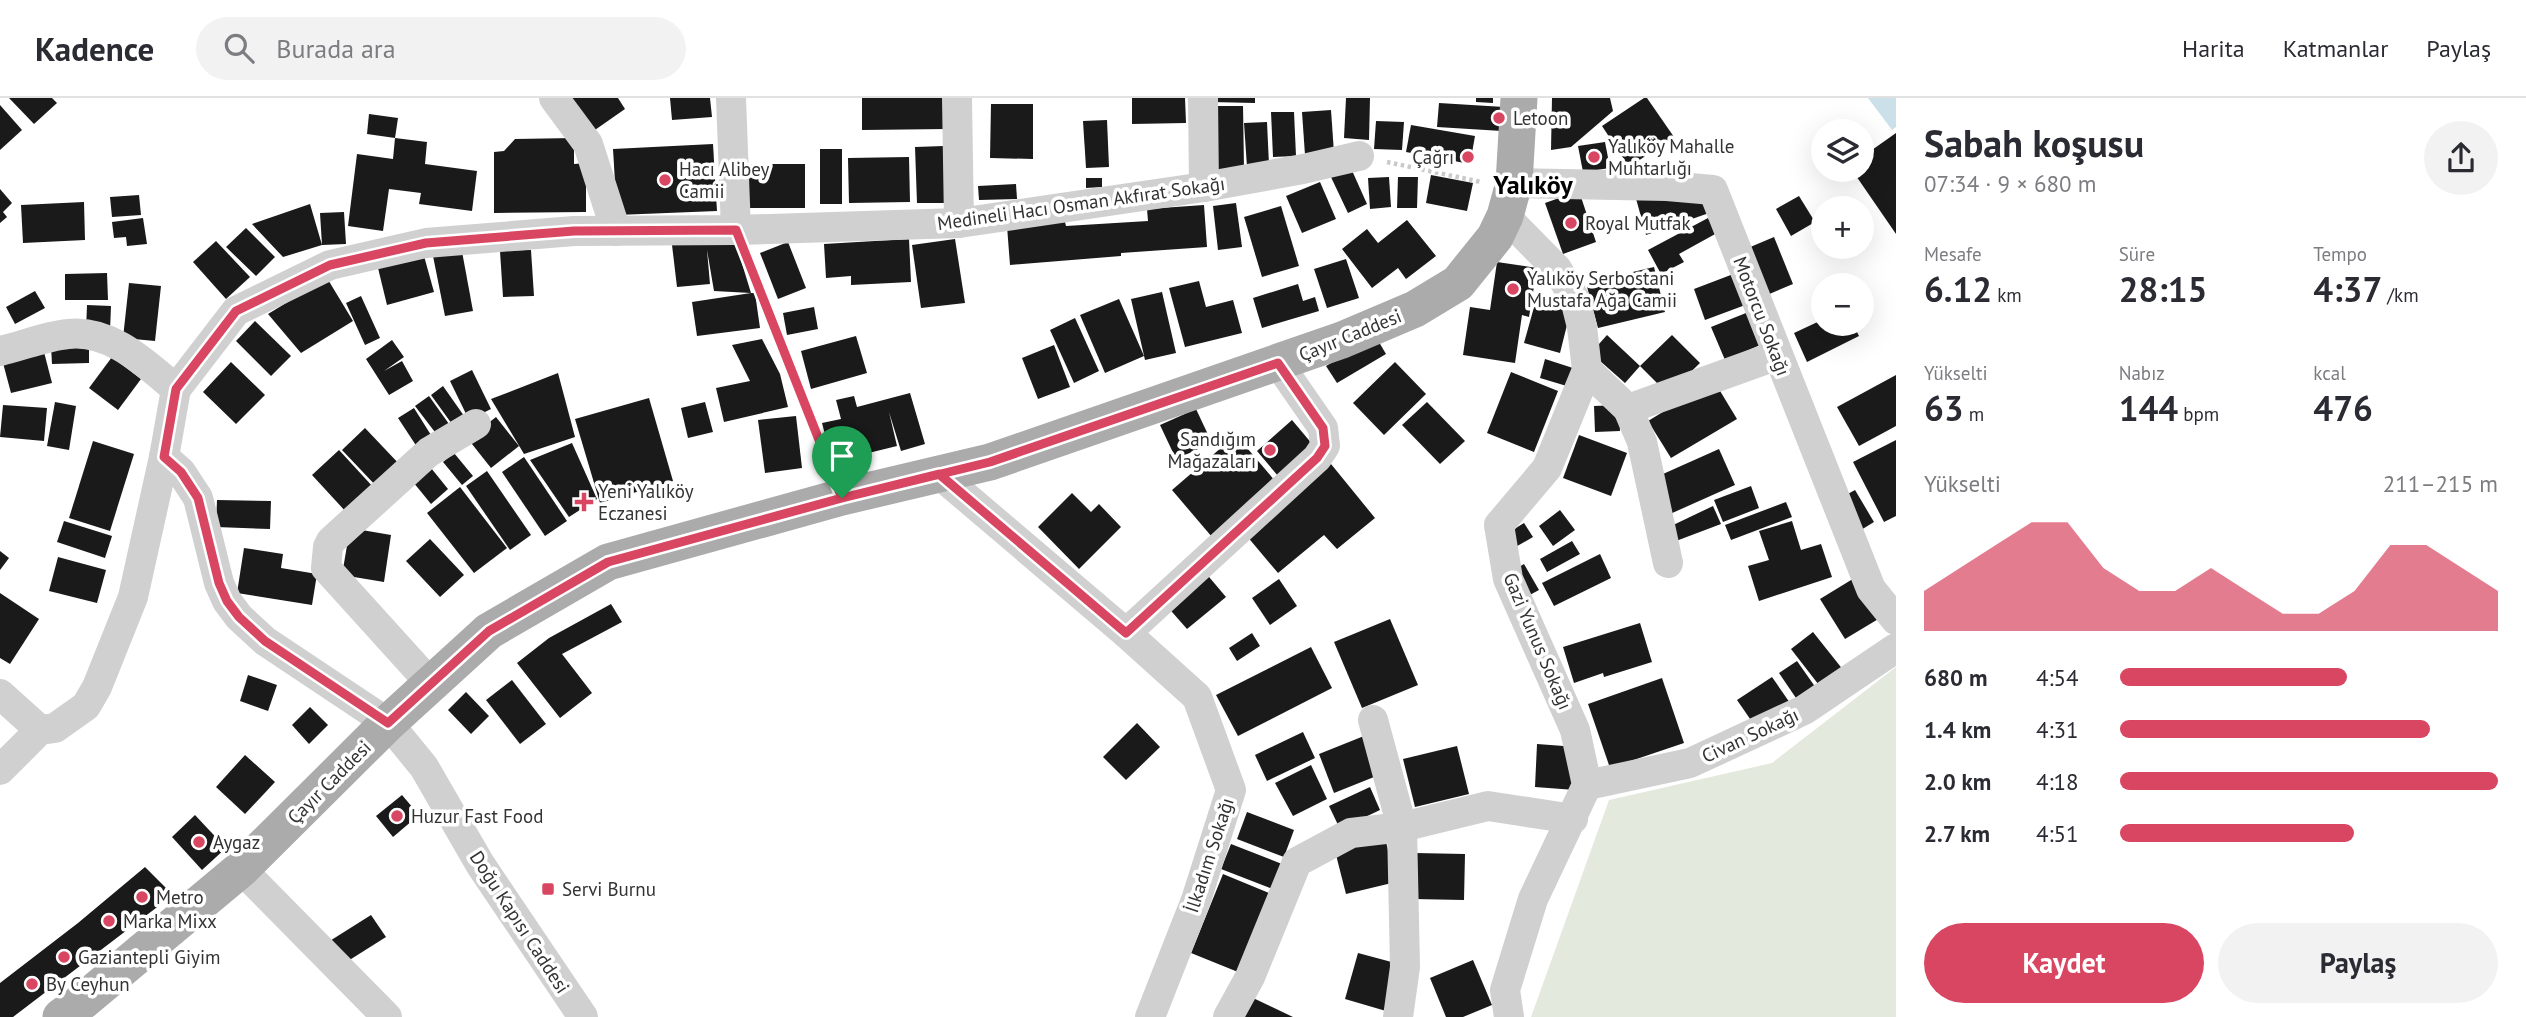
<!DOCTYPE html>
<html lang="tr">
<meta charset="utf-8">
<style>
body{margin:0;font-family:"PT Sans",sans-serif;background:#f2f2f3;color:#2b2b33;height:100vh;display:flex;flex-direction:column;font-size:26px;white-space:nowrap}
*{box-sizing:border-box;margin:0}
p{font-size:23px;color:#7c7c81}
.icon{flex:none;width:38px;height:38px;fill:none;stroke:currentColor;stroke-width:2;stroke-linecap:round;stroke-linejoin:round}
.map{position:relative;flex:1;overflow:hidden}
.side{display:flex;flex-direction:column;background:#fff;width:630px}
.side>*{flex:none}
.fabs{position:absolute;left:1811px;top:21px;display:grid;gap:14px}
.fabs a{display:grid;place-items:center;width:63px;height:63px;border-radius:50%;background:#fff;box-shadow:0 7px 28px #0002;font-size:35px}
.pin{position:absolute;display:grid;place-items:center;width:60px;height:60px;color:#fff;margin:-72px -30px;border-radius:50% 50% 50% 0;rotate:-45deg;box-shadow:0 0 7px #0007}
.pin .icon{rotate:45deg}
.round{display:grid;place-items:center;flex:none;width:74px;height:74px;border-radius:37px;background:#f2f2f3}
.overview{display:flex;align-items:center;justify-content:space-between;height:119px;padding:0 28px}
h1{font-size:38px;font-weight:700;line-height:52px}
.figures{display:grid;grid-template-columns:repeat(3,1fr);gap:10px;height:119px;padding:7px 28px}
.figures div{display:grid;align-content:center}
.figures b{font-size:35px;font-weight:700}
.figures small{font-size:19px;font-weight:400}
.figures p{font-size:19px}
.chart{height:196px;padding:14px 28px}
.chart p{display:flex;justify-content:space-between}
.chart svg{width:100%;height:126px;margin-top:7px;fill:#d94662;opacity:.7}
.action{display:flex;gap:14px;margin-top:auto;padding:14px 28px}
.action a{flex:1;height:80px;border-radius:42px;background:#d94662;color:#fff;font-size:28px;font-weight:700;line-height:80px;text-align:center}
.action a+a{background:#f2f2f3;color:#2b2b33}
ul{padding:0 28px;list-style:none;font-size:23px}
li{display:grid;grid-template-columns:112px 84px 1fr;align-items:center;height:52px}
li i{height:18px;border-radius:9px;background:#d94662}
header{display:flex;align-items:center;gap:42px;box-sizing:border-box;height:98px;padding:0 35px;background:#fff;border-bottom:2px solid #e1e1e2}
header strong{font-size:33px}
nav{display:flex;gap:38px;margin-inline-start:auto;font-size:24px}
.search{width:490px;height:63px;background:#f2f2f3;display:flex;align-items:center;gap:18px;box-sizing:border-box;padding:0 24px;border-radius:38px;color:#7c7c81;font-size:26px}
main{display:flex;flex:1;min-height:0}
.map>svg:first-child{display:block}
.green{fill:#e4e9dd}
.water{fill:#cbe0e8}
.building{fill:#1a1a1a}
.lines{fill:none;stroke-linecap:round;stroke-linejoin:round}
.path{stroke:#cacaca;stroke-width:4.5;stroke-dasharray:3.5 3.5;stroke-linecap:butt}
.minor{stroke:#d0d0d0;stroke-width:30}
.major{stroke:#ababab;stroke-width:37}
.route-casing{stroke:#fff;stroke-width:14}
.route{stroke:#d94662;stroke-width:9}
.poi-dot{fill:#d94662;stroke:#fff;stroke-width:2.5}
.labels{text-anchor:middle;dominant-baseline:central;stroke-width:7;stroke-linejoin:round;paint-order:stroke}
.poi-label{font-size:19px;fill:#333;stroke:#fff;text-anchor:start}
.street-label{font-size:19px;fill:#333;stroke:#fff}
.district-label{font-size:26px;font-weight:bold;fill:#000;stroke:#fff}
</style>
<header>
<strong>Kadence</strong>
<div class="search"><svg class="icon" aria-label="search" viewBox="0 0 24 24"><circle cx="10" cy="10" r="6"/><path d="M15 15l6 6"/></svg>Burada ara</div>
<nav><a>Harita</a><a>Katmanlar</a><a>Paylaş</a></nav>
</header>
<main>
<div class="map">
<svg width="1896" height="919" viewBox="0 0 1896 919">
<rect width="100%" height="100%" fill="#fff"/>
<polygon class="green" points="1896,569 1896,919 1531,919 1609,702 1772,665"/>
<polygon class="water" points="1868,0 1896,0 1896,29 1892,32"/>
<g class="building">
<polygon points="9,0 52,0 57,5 34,26"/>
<polygon points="568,0 618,0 625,11 592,34"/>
<polygon points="670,0 710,0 712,19 672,22"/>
<polygon points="862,0 947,0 947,31 862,32"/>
<polygon points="1132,0 1185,0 1186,25 1132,26"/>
<polygon points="1211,0 1255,0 1255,5 1211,4"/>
<polygon points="1346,0 1370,0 1369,42 1344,40"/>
<polygon points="1476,0 1493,0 1493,5 1476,4"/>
<polygon points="1552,0 1610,0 1613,13 1571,49 1551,52"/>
<polygon points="1644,0 1647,0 1674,39 1629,69 1602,28"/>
<polygon points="1439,5 1504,9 1502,33 1437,29"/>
<polygon points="991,6 1033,6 1033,61 990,60"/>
<polygon points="0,7 22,32 0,52"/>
<polygon points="1209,8 1243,8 1244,72 1210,72"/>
<polygon points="1331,12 1334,55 1305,57 1302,14"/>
<polygon points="1271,14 1294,14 1296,58 1273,59"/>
<polygon points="369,16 398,20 395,40 367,36"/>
<polygon points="1107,22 1109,69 1086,70 1083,23"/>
<polygon points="1376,23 1404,24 1402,52 1374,51"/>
<polygon points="1267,24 1269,67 1247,69 1244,25"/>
<polygon points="1411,27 1475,38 1470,66 1406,54"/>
<polygon points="1896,35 1896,136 1852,72 1862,72 1862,59"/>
<polygon points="395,40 427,44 425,66 477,73 472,113 419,106 421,95 389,91 383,133 348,128 357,56 393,61"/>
<polygon points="574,40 574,66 586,65 586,114 494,115 494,54 504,53 515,41"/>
<polygon points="1605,44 1610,70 1583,74 1578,48"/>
<polygon points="713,46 717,113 617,117 613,51"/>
<polygon points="944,48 946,105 917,105 915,49"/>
<rect x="820" y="51" width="22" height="55"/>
<polygon points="909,59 910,104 849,105 848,60"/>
<rect x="742" y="66" width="63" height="44"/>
<polygon points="1350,68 1367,106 1348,115 1330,77"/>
<polygon points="1431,77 1473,85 1467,113 1426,105"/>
<polygon points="1389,79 1391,109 1370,111 1368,80"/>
<polygon points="1398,79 1418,79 1417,110 1397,110"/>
<polygon points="1086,80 1102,80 1102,89 1086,90"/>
<polygon points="1320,84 1336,121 1302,135 1286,98"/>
<polygon points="1016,86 1017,101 979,102 978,88"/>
<polygon points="0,91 12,105 3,114 7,119 0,125"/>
<polygon points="1579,93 1596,144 1563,156 1545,105"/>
<polygon points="139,97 141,117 112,119 110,99"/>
<polygon points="1635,97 1704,97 1712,114 1646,137"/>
<polygon points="1799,98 1815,124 1791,138 1776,111"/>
<polygon points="84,104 85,142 23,145 21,107"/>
<polygon points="1236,105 1242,149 1218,152 1213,108"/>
<polygon points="310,106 322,147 320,115 344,114 346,146 322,147 283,159 252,126"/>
<polygon points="1204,107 1207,149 1121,155 1121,158 1010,167 1007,128 1065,124 1066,128 1148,123 1147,111"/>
<polygon points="1281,108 1299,168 1262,179 1244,119"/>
<polygon points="143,120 147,146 127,148 126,139 114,140 112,124"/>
<polygon points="1708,120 1717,135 1679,156 1684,164 1661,176 1648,152"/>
<polygon points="1407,122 1436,158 1406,181 1398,170 1372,190 1342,151 1367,131 1378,145"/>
<polygon points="246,130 275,159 256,178 226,149"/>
<polygon points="1774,139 1793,186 1767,197 1748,150"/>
<polygon points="909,141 911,184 851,187 851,178 826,180 824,146"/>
<polygon points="955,141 965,205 921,210 912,147"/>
<polygon points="216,143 250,179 226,201 193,164"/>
<polygon points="788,144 806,190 778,201 760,155"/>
<polygon points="736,146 751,195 755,195 760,230 697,238 692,204 751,195 714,193 707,152 710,186 677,189 672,147"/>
<polygon points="461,148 473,213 445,218 432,153"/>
<polygon points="531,152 534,198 503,199 500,153"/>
<polygon points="424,158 434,194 387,207 378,170"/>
<polygon points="1346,161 1359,200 1327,210 1314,171"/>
<polygon points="1497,164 1537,170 1529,219 1522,217 1515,265 1463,257 1470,209 1490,212"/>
<polygon points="1654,169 1665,214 1598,230 1586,185"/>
<polygon points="107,175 108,202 65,202 65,176"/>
<polygon points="1736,175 1748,206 1705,222 1694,191"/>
<polygon points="327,180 353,223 301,255 268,216"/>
<polygon points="1199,183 1206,209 1233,202 1242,235 1185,249 1169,190"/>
<polygon points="129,185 161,188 155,243 123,240"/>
<polygon points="1298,186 1303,203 1315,199 1319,213 1262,230 1253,200"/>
<polygon points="35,193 45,210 15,226 6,209"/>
<polygon points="1162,194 1176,255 1145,262 1131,201"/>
<polygon points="361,198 380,240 365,247 346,205"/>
<polygon points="1119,201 1144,258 1105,275 1080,217"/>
<polygon points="1536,202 1571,211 1560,255 1524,245"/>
<polygon points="87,207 111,208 110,233 86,233"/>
<polygon points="814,209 818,231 787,237 783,215"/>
<polygon points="1751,213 1765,245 1725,262 1711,229"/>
<polygon points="1075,220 1099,273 1074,285 1050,232"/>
<polygon points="1824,221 1824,226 1853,226 1859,238 1807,264 1794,235"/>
<polygon points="255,223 291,258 271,278 236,243"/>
<polygon points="1607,237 1640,268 1672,237 1700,265 1668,296 1640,268 1625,285 1591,255"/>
<polygon points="856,238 867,275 811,291 801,253"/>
<polygon points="1376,239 1386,256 1337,285 1326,268"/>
<polygon points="762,241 780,276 788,309 724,324 716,290 750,283 732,247"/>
<polygon points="392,242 404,259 384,273 402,263 413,283 389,297 366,261"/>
<polygon points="1054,247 1070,289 1038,301 1022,260"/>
<polygon points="51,248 89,248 89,265 52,266"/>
<polygon points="44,254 52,285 11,295 3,265"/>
<polygon points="112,259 141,281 118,312 89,290"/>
<polygon points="1545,261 1576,271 1570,289 1540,280"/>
<polygon points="231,264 265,297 236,326 203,294"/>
<polygon points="1395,264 1426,296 1384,337 1353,305"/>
<polygon points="472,272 491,311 469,322 450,283"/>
<polygon points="1511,274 1558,293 1534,354 1487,335"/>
<polygon points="558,275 575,339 524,356 491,301"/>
<polygon points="1896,277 1896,328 1859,348 1837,309"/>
<polygon points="1714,283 1737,321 1671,360 1648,323"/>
<polygon points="443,288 469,325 457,333 431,297"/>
<polygon points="910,295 925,346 901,353 889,314 897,348 832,364 822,325 841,321 836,302 854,298 857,309"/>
<polygon points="429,298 454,333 441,342 415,308"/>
<polygon points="649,300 673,383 600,405 575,321"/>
<polygon points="55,304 76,308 69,352 47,348"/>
<polygon points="705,304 713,334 688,340 681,310"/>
<polygon points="1427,304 1465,343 1440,366 1402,327"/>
<polygon points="3,307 47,310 44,343 0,339"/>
<polygon points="1619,307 1620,333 1595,334 1594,308"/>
<polygon points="414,310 436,345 421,355 398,320"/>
<polygon points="1196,311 1212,345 1176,361 1160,327"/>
<polygon points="796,318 802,370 765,375 758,322"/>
<polygon points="496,319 519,348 491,370 468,341"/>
<polygon points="1292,322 1313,347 1278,378 1257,353"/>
<polygon points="365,330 402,369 379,391 342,352"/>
<polygon points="1236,337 1276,384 1212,439 1172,392"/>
<polygon points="1579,337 1627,355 1611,398 1563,380"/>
<polygon points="1896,342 1896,418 1884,424 1853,364"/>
<polygon points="93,343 134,356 110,433 69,420"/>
<polygon points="572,345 597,401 569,419 530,362"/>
<polygon points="1719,351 1735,387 1670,416 1654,380"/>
<polygon points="339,352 374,390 347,415 312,377"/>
<polygon points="454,355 473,378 462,387 443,364"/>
<polygon points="524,359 567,423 545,438 502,374"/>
<polygon points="427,365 448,391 431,406 409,379"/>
<polygon points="1331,366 1375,420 1337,451 1324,437 1278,475 1246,437"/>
<polygon points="487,373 531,437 510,452 466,388"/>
<polygon points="1751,388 1759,410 1723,424 1714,402"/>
<polygon points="460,389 507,450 474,475 427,415"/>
<polygon points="1855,392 1874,424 1856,435 1837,402"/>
<polygon points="1072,395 1091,414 1099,406 1121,429 1079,471 1038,429"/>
<polygon points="217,402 271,403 270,431 216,429"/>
<polygon points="1786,404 1792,419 1731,442 1725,427"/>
<polygon points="1713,408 1721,426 1676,443 1669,429"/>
<polygon points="1560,412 1575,432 1553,448 1539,428"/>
<polygon points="64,423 112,438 105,460 57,444"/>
<polygon points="1792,423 1801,452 1821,446 1832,479 1759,503 1748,468 1769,462 1759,433"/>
<polygon points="1524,425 1533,439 1512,451 1503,438"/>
<polygon points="350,430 391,437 384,484 342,477"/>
<polygon points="430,441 464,477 440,499 406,463"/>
<polygon points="1572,443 1580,456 1547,474 1540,461"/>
<polygon points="244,450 283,456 281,470 317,476 312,507 237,495"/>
<polygon points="0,453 9,460 0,472"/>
<polygon points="1600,456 1611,480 1554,508 1542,485"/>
<polygon points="58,459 106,472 97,505 49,493"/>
<polygon points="1524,466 1539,492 1526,499 1512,473"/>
<polygon points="1204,473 1226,499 1187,531 1165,506"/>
<polygon points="1856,479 1880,520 1845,541 1820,501"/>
<polygon points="1279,481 1297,508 1270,527 1252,500"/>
<polygon points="0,495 39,521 10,566 0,560"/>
<polygon points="611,506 622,524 562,556 592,595 560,620 517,565 549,540"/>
<polygon points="1390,521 1418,587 1362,610 1334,544"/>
<polygon points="1640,525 1652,564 1604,579 1603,575 1574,585 1563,549"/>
<polygon points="1813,534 1844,573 1822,591 1791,551"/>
<polygon points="1252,535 1260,548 1237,563 1229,550"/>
<polygon points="1311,549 1332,590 1238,638 1216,597"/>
<polygon points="1797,563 1816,590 1798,603 1779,575"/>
<polygon points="248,577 277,587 268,613 240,603"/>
<polygon points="1772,579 1790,605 1755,628 1737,602"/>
<polygon points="1662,580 1684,645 1610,670 1588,606"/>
<polygon points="512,582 546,626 520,646 486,602"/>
<polygon points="466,594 489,618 471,636 448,612"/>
<polygon points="310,609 328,627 309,646 292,627"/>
<polygon points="1137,625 1160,649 1126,682 1103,659"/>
<polygon points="1303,634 1315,660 1267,683 1255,657"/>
<polygon points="1364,638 1379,677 1334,695 1319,656"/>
<polygon points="1537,646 1577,649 1575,692 1535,689"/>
<polygon points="1457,648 1469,696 1415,709 1403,661"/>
<polygon points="245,657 275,684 245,716 216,689"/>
<polygon points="1311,667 1327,701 1293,718 1275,685"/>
<polygon points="1370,689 1380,712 1340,731 1329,708"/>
<polygon points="402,697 419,717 393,739 376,718"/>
<polygon points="1247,714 1294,732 1284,759 1237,741"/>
<polygon points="195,717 226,750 202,772 172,739"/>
<polygon points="1385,740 1396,784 1346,796 1335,753"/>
<polygon points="1231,746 1287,768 1278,793 1221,771"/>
<polygon points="1415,755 1465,756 1464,802 1413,801"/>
<polygon points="145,769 173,797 13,919 0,919 0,885 78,825"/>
<polygon points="1223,776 1269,795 1238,874 1191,855"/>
<polygon points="371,817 386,839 340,868 325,846"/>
<polygon points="1358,855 1399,866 1386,913 1345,901"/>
<polygon points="1473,862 1492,907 1463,919 1446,919 1430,880"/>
<polygon points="1251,899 1293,919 1242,919"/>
</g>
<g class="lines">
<g class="path">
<polyline points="1387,64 1481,84"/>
<polyline points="747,159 830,369"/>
</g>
<g class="minor">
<polyline points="554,0 588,46 616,133"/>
<polyline points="731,0 736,132"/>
<polyline points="957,0 959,125"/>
<polyline points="1203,0 1204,89"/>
<polyline points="1514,85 1667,88 1713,92 1871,491 1896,522"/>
<polyline points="1505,118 1557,171 1575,201 1582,229 1587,272 1547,370 1499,427 1508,481 1575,632 1587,687 1533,801 1505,892 1509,919"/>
<path d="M0 253C22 248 46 238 68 236 111 231 146 266 176 291"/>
<polyline points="1587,272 1628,311 1778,257"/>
<polyline points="1628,311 1642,344 1668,465"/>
<polyline points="164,359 181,374 198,400 219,485 227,503 239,519 265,543 388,625 424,669 480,766 583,919"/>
<polyline points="939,376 1126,535 1197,599 1231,692 1196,802 1150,919"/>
<polyline points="1126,535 1317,360 1325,348 1323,330 1278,265"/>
<polyline points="431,586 326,470 328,449 331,443 429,354 476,326"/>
<polyline points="0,596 40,632"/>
<polyline points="1373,622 1402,729 1405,869 1398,919"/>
<polyline points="0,672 40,632 55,630 86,608 97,589 133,499 164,359 176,291 236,213 330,167 426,145 574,133 736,132 959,125 1204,89 1303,71 1359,58"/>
<polyline points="1587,687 1690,665 1804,612 1896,550"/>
<polyline points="241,771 387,919"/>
<polyline points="1228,919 1250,879 1297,764 1351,735 1402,729 1488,708 1573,721"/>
</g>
<polyline class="major" points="61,919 83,903 241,771 388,625 489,533 608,464 842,399 990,364 1342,242 1415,211 1458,185 1495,139 1505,118 1514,85 1519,0"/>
</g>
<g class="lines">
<g class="route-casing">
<polyline id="route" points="842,400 608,464 489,533 388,625 265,543 239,519 227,503 219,485 198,400 181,374 164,359 176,291 236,213 330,167 426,145 574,133 736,132 842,400 990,364 1278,265 1323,330 1325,348 1317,360 1126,535 939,376 842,400"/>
</g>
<use href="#route" class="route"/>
</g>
<g class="poi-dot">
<circle cx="1499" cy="20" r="7"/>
<circle cx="1468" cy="59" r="7"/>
<circle cx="1594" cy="59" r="7"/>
<circle cx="665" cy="82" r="7"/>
<circle cx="1571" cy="125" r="7"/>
<circle cx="1513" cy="191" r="7"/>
<circle cx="1270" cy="352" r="7"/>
<path d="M580.5 393.5h7v7h7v7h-7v7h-7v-7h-7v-7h7z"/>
<circle cx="397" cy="718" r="7"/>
<circle cx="199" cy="744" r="7"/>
<rect x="541" y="784" width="14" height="14" rx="3.5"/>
<circle cx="142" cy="799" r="7"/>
<circle cx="109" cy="823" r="7"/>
<circle cx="64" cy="859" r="7"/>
<circle cx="32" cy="886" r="7"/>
</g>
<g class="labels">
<g class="poi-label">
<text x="1513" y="20">Letoon</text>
<text x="1608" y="48">Yalıköy Mahalle<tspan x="1608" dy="22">Muhtarlığı</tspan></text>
<text x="1454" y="59" text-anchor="end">Çağrı</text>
<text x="679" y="71">Hacı Alibey<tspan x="679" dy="22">Camii</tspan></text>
<text x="1585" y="125">Royal Mutfak</text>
<text x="1527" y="180">Yalıköy Serbostani<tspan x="1527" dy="22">Mustafa Ağa Camii</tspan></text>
<text x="1256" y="341" text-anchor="end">Sandığım<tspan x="1256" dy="22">Mağazaları</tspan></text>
<text x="598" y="393">Yeni Yalıköy<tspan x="598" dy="22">Eczanesi</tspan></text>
<text x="411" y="718">Huzur Fast Food</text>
<text x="213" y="744">Aygaz</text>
<text x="562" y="791">Servi Burnu</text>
<text x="156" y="799">Metro</text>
<text x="123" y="823">Marka Mixx</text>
<text x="78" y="859">Gaziantepli Giyim</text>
<text x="46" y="886">By Ceyhun</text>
</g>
<g class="street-label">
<text transform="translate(1081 105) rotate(-8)">Medineli Hacı Osman Akfırat Sokağı</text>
<text transform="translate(1762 218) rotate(69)">Motorcu Sokağı</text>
<text transform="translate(1350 237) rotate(-22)">Çayır Caddesi</text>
<text transform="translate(1538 543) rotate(67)">Gazi Yunus Sokağı</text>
<text transform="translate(1750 637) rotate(-25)">Civan Sokağı</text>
<text transform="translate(329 684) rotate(-45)">Çayır Caddesi</text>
<text transform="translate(1209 757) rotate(-72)">İlkadım Sokağı</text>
<text transform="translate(520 824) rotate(57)">Doğu Kapısı Caddesi</text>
</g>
<g class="district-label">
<text x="1533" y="86">Yalıköy</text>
</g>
</g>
</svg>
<div class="fabs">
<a><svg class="icon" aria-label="layers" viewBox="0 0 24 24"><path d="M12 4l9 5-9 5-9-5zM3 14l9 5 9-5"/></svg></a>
<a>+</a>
<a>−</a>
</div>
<div class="pin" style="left:842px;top:400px;background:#1e9e55"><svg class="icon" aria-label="arrive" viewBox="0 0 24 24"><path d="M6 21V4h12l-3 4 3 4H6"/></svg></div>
</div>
<section class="side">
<div class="overview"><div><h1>Sabah koşusu</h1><p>07:34 · 9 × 680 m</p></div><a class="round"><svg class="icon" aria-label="share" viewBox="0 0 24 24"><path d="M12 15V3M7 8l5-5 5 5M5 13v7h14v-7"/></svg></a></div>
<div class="figures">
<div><p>Mesafe</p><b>6.12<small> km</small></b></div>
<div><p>Süre</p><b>28:15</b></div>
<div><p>Tempo</p><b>4:37<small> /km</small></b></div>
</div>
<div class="figures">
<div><p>Yükselti</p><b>63<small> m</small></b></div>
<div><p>Nabız</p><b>144<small> bpm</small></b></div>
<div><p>kcal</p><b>476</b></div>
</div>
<div class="chart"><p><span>Yükselti</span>211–215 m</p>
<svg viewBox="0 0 160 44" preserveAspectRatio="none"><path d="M0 44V30L10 22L20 14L30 6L40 6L50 22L60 30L70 30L80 22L90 30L100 38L110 38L120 30L130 14L140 14L150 22L160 30V44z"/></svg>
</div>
<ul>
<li><b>680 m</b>4:54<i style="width:60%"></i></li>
<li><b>1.4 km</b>4:31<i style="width:82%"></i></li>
<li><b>2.0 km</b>4:18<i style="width:100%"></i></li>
<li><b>2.7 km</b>4:51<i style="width:62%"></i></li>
</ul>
<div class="action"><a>Kaydet</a><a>Paylaş</a></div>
</section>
</main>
